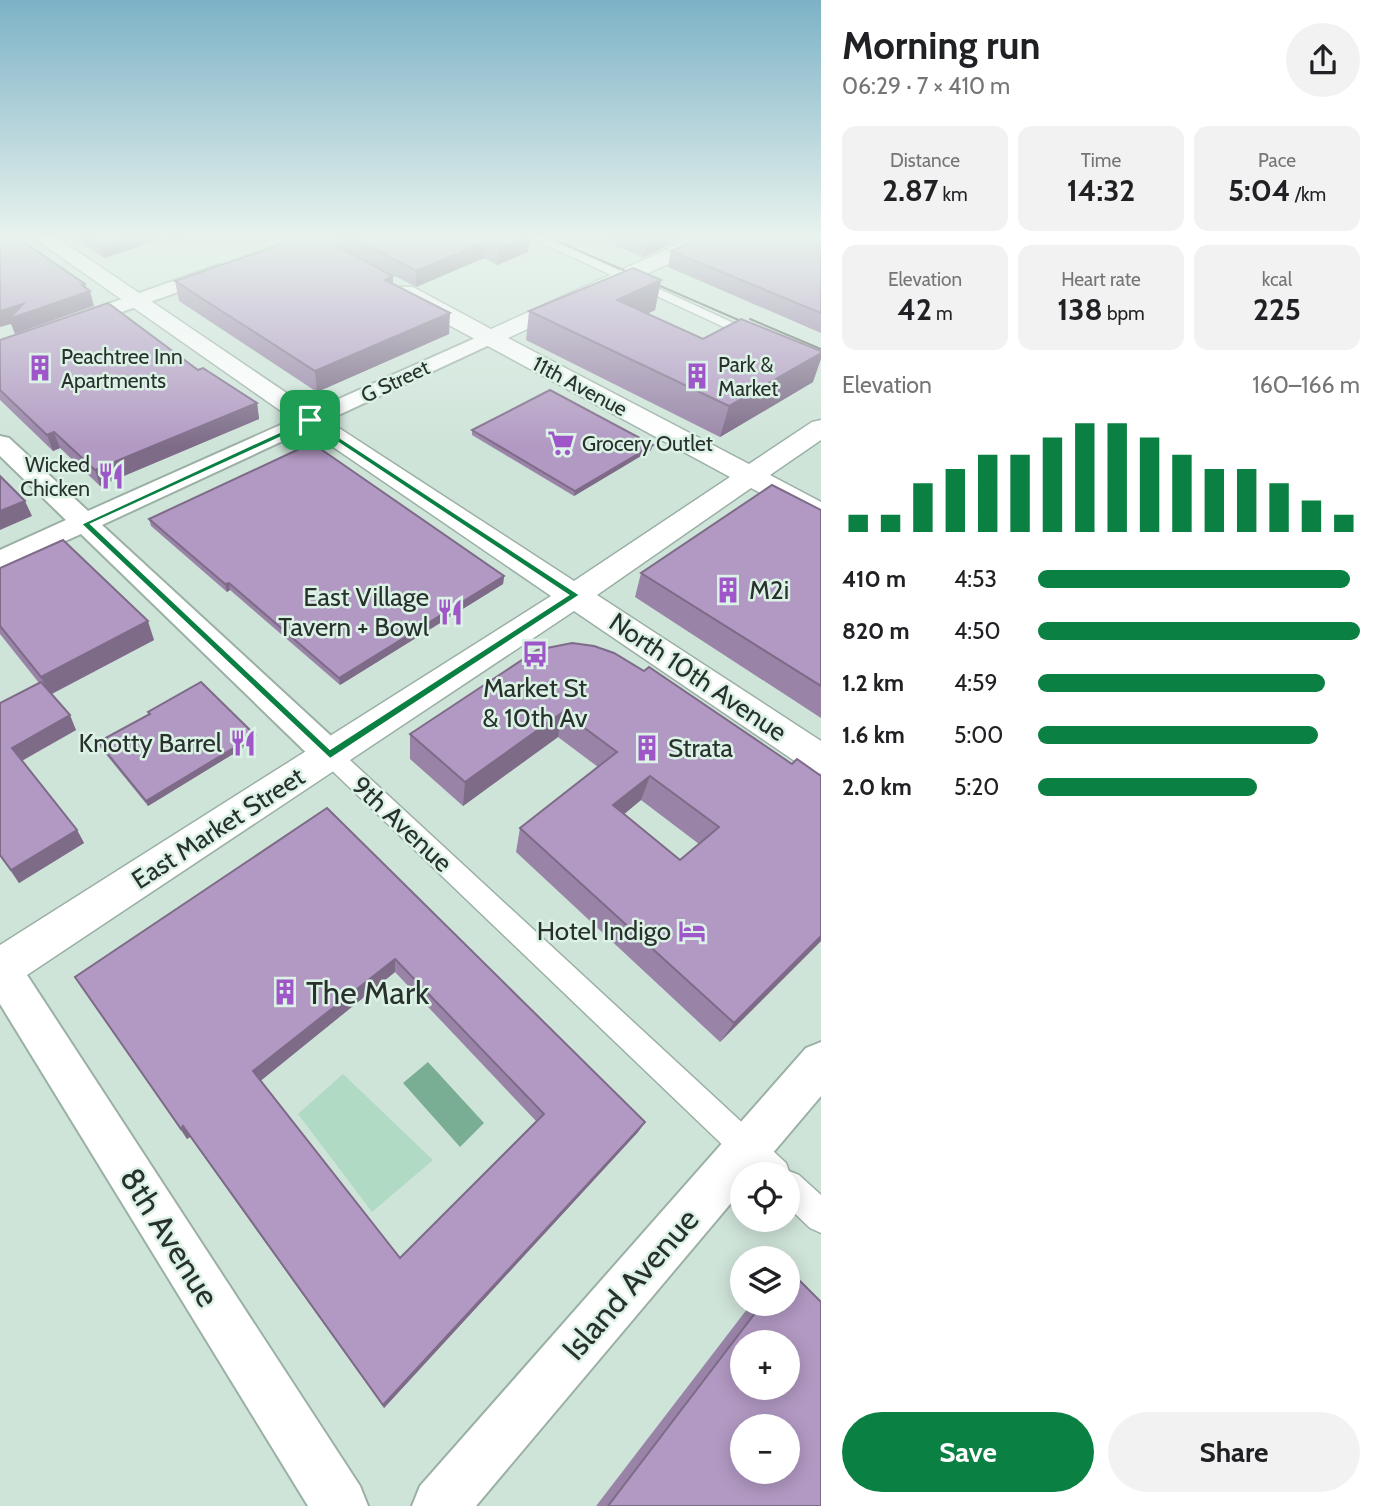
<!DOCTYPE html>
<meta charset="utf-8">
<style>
body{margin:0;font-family:Cabin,sans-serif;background:#f2f2f2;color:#202124;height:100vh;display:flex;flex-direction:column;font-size:26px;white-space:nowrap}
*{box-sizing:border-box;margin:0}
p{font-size:23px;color:#757577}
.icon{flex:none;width:38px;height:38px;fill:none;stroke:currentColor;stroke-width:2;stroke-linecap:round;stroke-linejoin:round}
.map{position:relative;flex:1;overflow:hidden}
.drawer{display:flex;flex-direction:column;background:#fff;width:560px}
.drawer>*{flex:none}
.fabs{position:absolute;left:730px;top:1162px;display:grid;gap:14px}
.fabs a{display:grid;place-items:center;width:70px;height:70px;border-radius:50%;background:#fff;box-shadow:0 4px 18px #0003;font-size:35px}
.pin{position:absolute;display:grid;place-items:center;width:60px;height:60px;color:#fff;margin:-30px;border-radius:14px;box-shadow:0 4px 10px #0006}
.round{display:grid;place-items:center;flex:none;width:74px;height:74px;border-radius:37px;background:#f2f2f2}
.overview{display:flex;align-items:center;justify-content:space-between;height:119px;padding:0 21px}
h1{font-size:38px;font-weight:700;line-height:52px}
.metrics{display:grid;grid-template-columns:repeat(3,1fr);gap:10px;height:119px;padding:7px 21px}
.metrics div{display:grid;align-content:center;border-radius:14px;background:#f2f2f2;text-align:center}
.metrics b{font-size:30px;font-weight:700}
.metrics small{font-size:19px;font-weight:400}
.metrics p{font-size:19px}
.chart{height:196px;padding:14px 21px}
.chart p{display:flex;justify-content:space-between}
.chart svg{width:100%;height:126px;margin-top:7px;stroke:#0b8043;stroke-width:6}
.button{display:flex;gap:14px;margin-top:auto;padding:14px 21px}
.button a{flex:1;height:80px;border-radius:42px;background:#0b8043;color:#fff;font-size:28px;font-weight:700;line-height:80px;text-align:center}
.button a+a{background:#f2f2f2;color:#202124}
ul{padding:0 21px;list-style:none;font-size:23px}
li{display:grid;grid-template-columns:112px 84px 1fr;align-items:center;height:52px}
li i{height:18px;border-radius:9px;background:#0b8043}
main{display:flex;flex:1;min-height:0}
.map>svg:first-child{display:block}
.green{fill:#b1dac5}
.water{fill:#7aae94}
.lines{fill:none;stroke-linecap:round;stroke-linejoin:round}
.street-casing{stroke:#9bb0a5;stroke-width:3}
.secondary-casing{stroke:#9bb0a5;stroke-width:4}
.primary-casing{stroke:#9bb0a5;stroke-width:3}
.street{fill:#fff;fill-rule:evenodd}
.secondary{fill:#fff;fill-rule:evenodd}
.primary{fill:#fff;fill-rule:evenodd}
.tram{stroke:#59655e;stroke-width:2}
.wall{fill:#9984a8;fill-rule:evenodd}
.shaded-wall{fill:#7d6b88}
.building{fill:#b299c3;stroke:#7d6b88;stroke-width:2;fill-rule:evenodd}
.route{fill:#0b8043;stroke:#fff;stroke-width:2;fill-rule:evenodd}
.labels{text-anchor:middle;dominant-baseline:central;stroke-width:5;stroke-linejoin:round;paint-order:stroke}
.far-poi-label{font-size:21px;fill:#29312c;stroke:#dcf2e6;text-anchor:start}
.far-street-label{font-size:21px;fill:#29312c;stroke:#dcf2e6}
.poi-label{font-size:26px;fill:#29312c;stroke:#dcf2e6;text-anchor:end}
.street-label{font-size:26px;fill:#29312c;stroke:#dcf2e6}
.near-poi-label{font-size:32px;fill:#29312c;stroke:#dcf2e6;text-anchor:start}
.near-street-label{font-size:32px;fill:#29312c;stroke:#dcf2e6}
</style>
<main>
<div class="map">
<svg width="821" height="1506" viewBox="0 0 821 1506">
<rect width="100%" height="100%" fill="#cfe4d9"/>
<polygon class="green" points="343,1074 433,1160 372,1212 298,1114"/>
<polygon class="water" points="428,1062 484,1123 460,1147 403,1083"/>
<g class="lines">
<g class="street-casing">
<g id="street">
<polygon points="527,236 544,236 764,337 762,340 752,340"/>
<polygon points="330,746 338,749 786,1163 789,1171 799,1175 821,1195 821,1233 810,1228 788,1207 788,1174 753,1174 322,761 319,755 322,749"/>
</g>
</g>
<g class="secondary-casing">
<g id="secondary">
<polygon points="219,265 226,267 228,271 226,275 0,355 0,342"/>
<polygon points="491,331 498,333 501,337 498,341 102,525 342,746 347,755 342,764 330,768 318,764 81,534 0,570 0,550 66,520 0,456 0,436 9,438 88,511"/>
<polygon points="0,950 14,955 360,1486 368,1506 308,1506 0,1004"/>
<polygon points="821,1042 821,1096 755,1174 742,1174 742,1190 476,1506 412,1506 420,1486 806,1048"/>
</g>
</g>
<g class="primary-casing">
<polygon id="primary" points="31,236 55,236 319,415 574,581 730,477 397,297 394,292 397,287 413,287 491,329 696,236 723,236 720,240 508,338 749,464 812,422 821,420 821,440 770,475 821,502 821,523 811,520 751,488 597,595 821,741 821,774 808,770 574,611 15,983 0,989 0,945 551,596 301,425"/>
</g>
<use href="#street" class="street"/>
<use href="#secondary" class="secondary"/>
<use href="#primary" class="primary"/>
<g class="tram">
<polyline points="545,236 757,328"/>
<polyline points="750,319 821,349"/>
</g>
</g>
<g class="wall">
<polygon points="71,236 196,236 175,243 165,238 104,258"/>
<polygon points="336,236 530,236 528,252 497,265 484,258 416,287 336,245"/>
<polygon points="592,236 689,236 643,257"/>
<polygon points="821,236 821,333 668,267 671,251"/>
<polygon points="661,280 655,310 647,314 703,339 813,382 720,437 526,340 529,311"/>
<polygon points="175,281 393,284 449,334 317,392 179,301"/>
<polygon points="0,340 198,370 257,403 259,419 100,486 60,448 53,451 0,400"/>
<polygon points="472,430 651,450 574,496 472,435"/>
<polygon points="821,510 821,718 635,597 641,573"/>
<polygon points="149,519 504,576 503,584 340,685 230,590 227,592 151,526"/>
<polygon points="0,568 154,640 52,694 76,730 22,761 77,830 84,843 19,883 0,856 0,703 39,683 0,634"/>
<path d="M572 643 821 941 720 1042 516 852 520 828 598 767 558 737 463 806 410 759V734ZM641 800 699 844 680 860 624 814Z"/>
<polygon points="148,712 256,740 148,806 100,747 98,742 149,714"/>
<path d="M327 808 645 1122 638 1132 384 1408 190 1137 187 1139 84 990ZM395 972 536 1121 400 1258 261 1080Z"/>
<polygon points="751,1304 788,1304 821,1506 596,1506"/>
</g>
<g class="shaded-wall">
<polygon points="128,236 165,236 165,238 104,258 101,245"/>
<polygon points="174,236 196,236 175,243"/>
<polygon points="528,236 530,236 528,252 497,265 499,248"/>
<polygon points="656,236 689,236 643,257 646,241"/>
<polygon points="485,242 484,258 416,287 416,271"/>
<polygon points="393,276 393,297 385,280"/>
<polygon points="661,280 655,310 612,330 617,300"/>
<polygon points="85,284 87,292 90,291 94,306 15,334 11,324 0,327 0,311"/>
<polygon points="450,313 449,334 317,392 315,371"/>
<polygon points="821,353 821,359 813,382 720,437 729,406"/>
<polygon points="257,403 259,419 100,486 95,470"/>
<polygon points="54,432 60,448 53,451 47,435"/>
<polygon points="653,445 651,450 574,496 575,491"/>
<polygon points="25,501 32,516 0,530 0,511"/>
<polygon points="504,576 503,584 340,685 339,678"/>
<polygon points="229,583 230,590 227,592 225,584"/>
<polygon points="148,621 154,640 49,695 41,677"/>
<polygon points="563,712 558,737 463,806 465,782"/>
<polygon points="70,715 76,730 19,762 12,748"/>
<polygon points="255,735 256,740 148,806 146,801"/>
<polygon points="650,776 641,800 606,829 613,805"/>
<polygon points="77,830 84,843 19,883 11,870"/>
<polygon points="821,936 821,941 720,1042 734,1023"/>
<polygon points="395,959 395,972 258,1083 253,1071"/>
<polygon points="645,1122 638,1132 384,1408 383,1405"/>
<polygon points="183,1126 190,1137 187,1139 181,1129"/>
</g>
<g class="building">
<polygon points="0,236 15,236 85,284 82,285 90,291 9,319 23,304 0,311"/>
<polygon points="88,236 128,236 101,245"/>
<polygon points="304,236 318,236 393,276 385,280 450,313 315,371 175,281"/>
<polygon points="350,236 528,236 499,248 485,242 416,271"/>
<polygon points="634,236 656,236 646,241"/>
<polygon points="703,236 821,236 821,313 671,251"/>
<polygon points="633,268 661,280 617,300 703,339 741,319 821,351 821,353 729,406 529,311"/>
<polygon points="108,303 198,370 203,368 257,403 95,470 54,432 47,435 0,390 0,340"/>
<polygon points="550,390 653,445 575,491 472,430"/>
<polygon points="312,443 504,576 339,678 229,583 225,584 149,519"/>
<polygon points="0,476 25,501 0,511"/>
<polygon points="772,485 821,510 821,686 641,573"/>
<polygon points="63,540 148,621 41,677 0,626 0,568"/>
<path d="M572 643 594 646 614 653 644 671 649 667 792 764 797 759 821 776V936L734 1023 520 828 617 752 563 712 465 782 410 734 537 650ZM650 776 719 827 680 860 613 805Z"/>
<polygon points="41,682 70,715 12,748 77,830 11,870 0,855 0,703"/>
<polygon points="201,682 255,735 146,801 98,742 150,714 148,712"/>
<path d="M327 808 645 1122 383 1405 183 1126 181 1129 75 977ZM395 959 544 1114 400 1258 253 1071Z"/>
<path d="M788 1269 821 1302V1506H608L762 1304H788ZM742 1342H788V1388H742ZM742 1426H788V1472H742Z"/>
</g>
<linearGradient id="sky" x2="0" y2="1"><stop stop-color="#7cb2c6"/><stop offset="0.53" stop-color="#e9f3ee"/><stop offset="1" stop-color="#e9f3ee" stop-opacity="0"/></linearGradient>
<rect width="821" height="447" fill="url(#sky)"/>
<path class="route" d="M310 418 580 595 330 759 81 524ZM310 424 568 595 330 749 91 524Z"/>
<defs>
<g id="building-bare" transform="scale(2.1)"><path d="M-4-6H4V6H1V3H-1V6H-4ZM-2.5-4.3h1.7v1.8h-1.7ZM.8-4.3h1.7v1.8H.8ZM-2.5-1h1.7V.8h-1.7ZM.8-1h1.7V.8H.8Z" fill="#9e56c9" stroke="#dcf2e6" stroke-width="2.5" paint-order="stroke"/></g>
<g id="supermarket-bare" transform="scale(2.1)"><path d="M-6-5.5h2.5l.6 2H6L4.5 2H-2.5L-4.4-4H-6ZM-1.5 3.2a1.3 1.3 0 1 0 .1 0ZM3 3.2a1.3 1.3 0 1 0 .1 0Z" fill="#9e56c9" stroke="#dcf2e6" stroke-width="2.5" paint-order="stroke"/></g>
<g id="restaurant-bare" transform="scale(2.1)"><path d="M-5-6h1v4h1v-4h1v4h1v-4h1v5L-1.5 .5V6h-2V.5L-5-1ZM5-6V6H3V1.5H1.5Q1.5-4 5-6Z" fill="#9e56c9" stroke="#dcf2e6" stroke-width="2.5" paint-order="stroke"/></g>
<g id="bus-bare" transform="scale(2.1)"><path d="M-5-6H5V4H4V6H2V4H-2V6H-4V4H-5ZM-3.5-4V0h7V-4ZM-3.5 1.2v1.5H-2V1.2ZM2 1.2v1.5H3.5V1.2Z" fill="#9e56c9" stroke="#dcf2e6" stroke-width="2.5" paint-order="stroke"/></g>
<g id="hotel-bare" transform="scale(2.1)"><path d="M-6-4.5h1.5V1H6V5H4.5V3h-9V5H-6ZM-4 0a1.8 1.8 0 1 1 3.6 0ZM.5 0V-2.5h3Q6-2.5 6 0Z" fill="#9e56c9" stroke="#dcf2e6" stroke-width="2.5" paint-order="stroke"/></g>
</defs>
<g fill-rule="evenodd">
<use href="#building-bare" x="40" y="368"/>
<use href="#building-bare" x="697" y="376"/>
<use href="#supermarket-bare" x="561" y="443"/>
<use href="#restaurant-bare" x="111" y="476"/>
<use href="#building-bare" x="728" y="590"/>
<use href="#restaurant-bare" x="450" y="612"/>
<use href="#bus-bare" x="535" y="654"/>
<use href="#restaurant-bare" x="243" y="743"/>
<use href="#building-bare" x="647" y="748"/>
<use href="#hotel-bare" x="692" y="931"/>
<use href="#building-bare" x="285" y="992"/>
</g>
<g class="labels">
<g class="far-poi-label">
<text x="61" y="356">Peachtree Inn<tspan x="61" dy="24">Apartments</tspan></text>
<text x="718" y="364">Park &amp;<tspan x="718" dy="24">Market</tspan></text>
<text x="582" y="443">Grocery Outlet</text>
<text x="90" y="464" text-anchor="end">Wicked<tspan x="90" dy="24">Chicken</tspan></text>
</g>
<g class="far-street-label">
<text transform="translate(395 381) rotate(-25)">G Street</text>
<text transform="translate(580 386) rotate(28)">11th Avenue</text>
</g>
<g class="poi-label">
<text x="749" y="590" text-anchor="start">M2i</text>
<text x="429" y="597">East Village<tspan x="429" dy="30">Tavern + Bowl</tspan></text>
<text x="535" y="688" text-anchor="middle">Market St<tspan x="535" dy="30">&amp; 10th Av</tspan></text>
<text x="222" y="743">Knotty Barrel</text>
<text x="668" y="748" text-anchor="start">Strata</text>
<text x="671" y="931">Hotel Indigo</text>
</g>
<g class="street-label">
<text transform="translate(698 677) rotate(34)">North 10th Avenue</text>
<text transform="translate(402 824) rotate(43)">9th Avenue</text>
<text transform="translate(218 828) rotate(-33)">East Market Street</text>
</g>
<g class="near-poi-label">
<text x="306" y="992">The Mark</text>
</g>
<g class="near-street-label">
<text transform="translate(170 1237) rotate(58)">8th Avenue</text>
<text transform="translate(630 1284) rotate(-49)">Island Avenue</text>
</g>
</g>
</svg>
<div class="fabs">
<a><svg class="icon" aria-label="locate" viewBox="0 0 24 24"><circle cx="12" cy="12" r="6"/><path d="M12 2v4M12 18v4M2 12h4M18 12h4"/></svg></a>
<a><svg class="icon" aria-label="layers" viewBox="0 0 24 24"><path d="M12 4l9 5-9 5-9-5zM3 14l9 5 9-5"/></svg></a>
<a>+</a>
<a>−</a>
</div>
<div class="pin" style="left:310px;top:420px;background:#1e9e55"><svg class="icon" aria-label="arrive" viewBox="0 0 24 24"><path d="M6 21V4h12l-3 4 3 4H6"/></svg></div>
</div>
<section class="drawer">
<div class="overview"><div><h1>Morning run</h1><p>06:29 · 7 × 410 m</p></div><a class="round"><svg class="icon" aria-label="share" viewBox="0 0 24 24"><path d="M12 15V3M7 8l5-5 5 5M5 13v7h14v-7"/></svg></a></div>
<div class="metrics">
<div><p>Distance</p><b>2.87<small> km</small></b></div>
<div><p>Time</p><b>14:32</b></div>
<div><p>Pace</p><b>5:04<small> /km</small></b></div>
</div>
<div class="metrics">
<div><p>Elevation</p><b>42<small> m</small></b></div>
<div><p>Heart rate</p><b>138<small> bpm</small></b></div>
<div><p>kcal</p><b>225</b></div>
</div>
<div class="chart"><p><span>Elevation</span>160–166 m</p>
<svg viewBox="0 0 160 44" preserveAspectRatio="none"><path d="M5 44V38M15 44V38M25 44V27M35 44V22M45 44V17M55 44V17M65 44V11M75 44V6M85 44V6M95 44V11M105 44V17M115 44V22M125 44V22M135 44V27M145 44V33M155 44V38"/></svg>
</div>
<ul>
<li><b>410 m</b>4:53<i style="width:97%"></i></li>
<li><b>820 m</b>4:50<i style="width:100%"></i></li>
<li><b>1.2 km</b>4:59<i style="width:89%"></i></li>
<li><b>1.6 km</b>5:00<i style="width:87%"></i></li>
<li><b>2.0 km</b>5:20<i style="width:68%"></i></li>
</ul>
<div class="button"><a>Save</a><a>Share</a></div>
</section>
</main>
